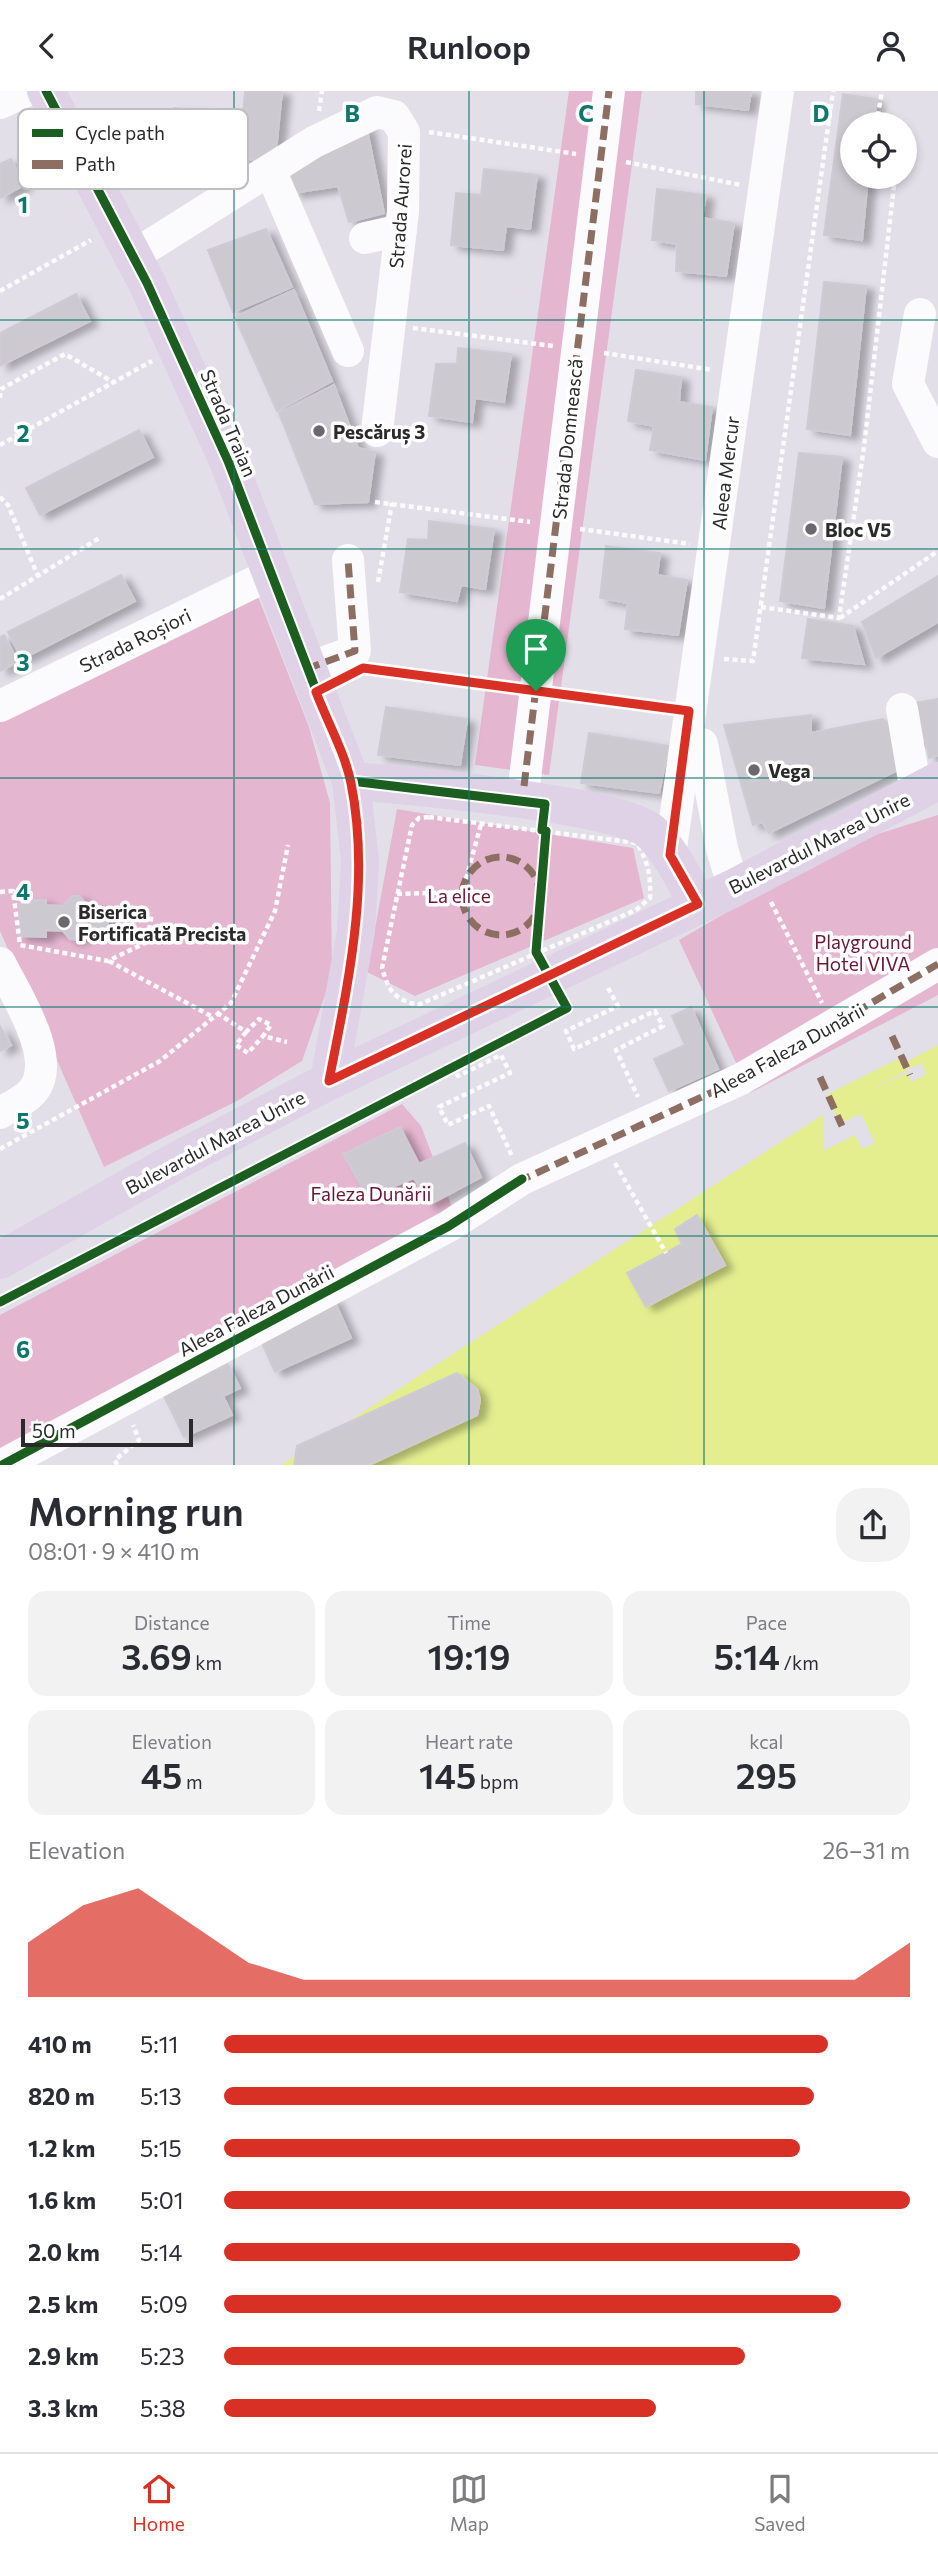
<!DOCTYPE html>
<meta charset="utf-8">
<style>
body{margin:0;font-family:Commissioner,sans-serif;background:#f2f2f3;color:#2b2b33;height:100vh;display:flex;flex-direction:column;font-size:26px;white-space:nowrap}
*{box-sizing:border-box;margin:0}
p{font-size:23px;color:#7c7c81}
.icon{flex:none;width:38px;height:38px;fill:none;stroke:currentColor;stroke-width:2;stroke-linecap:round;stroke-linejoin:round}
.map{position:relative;height:1374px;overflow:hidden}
.details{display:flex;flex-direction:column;background:#fff;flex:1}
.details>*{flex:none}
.buttons{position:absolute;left:840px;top:21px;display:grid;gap:14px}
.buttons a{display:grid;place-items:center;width:77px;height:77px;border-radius:50%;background:#fff;box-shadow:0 4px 10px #0003;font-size:35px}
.scale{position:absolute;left:21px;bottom:18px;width:172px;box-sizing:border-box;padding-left:7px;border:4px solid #2a2a2a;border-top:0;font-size:19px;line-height:24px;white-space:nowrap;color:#2a2a2a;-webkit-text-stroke:5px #fff;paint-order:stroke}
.pin{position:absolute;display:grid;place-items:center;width:60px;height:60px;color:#fff;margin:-72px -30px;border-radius:50% 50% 50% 0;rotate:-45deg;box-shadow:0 0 7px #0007}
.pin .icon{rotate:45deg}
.round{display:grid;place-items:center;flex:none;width:74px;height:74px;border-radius:28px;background:#f2f2f3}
.head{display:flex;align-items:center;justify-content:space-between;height:119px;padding:0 28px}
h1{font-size:38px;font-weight:600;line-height:52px}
.stats{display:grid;grid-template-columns:repeat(3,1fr);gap:10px;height:119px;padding:7px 28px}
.stats div{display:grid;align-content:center;border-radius:18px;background:#f2f2f3;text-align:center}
.stats b{font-size:35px;font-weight:600}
.stats small{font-size:19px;font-weight:400}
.stats p{font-size:19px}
.chart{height:196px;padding:14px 28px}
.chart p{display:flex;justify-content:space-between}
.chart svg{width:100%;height:126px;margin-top:7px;fill:#d93025;opacity:.7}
ul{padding:0 28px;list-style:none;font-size:23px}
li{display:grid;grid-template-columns:112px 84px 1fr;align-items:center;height:52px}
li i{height:18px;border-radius:9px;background:#d93025}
header{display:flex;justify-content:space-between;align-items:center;height:91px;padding:0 28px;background:#fff;font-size:32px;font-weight:600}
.tabs{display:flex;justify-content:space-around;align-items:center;height:98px;border-top:2px solid #e1e1e2;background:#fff;font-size:19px;color:#7c7c81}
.tabs a{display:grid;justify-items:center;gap:4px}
.tabs .current{color:#d93025}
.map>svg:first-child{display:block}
.green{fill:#e5b6d0}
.water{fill:#e4ee8f}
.building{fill:#cdc9d0;stroke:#cfcbd4;stroke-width:2;filter:url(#shadow)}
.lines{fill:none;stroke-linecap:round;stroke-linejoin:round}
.path{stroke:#fbfafc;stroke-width:4.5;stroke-dasharray:5 3.5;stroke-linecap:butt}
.minor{stroke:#fbfafc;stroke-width:32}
.major{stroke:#dfd2e7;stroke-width:38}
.quiet{stroke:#8d6e63;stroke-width:7;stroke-dasharray:14 7;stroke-linecap:butt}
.cycleway-casing{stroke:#fff;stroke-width:13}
.cycleway{stroke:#1b5e20;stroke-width:9}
.route-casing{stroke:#fff;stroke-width:14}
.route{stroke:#d93025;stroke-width:9}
.grid{fill:none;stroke:#0f766e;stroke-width:2;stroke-opacity:0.55}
.poi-dot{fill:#6b696d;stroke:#fff;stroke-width:2.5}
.labels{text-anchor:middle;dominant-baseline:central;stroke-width:7;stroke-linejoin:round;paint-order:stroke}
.street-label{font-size:19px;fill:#2a2a2a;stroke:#fff}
.poi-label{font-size:19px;font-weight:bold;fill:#2a2a2a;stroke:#fff;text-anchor:start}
.park-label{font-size:19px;fill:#6a1634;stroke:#fff}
.key{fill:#fff;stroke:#bfbfbf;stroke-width:2}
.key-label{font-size:19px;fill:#2a2a2a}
.grid-label{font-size:23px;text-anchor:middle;font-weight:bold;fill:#0f766e;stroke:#fff;stroke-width:7;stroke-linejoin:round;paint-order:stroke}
</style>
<header><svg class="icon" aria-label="back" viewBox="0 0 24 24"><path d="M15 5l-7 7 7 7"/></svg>Runloop<svg class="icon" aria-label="person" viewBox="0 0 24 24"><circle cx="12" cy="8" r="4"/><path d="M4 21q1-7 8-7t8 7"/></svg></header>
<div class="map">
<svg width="938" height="1374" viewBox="0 0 938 1374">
<defs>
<filter id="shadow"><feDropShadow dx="8" dy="4.5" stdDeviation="3.5" flood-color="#0004"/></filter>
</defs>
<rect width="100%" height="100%" fill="#e3dfe9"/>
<g class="green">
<polygon points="569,0 642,0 549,684 475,674"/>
<polygon points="257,503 309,636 330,712 332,884 302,970 237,1010 104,1076 0,840 0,626"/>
<polygon points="397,718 633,757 644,807 415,905 367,881"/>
<polygon points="938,724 938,904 750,1002 679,849 803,777 878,743"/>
<polygon points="402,1013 421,1035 457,1129 0,1364 0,1224"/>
</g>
<polygon class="water" points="938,954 938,1374 281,1374 824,1023 823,1060 855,1044 862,1058 875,1052 861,1023 840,1032 826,1004 902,966 908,979 870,999 907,982 912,991 926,983 921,972 910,978 906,971"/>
<g class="building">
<polygon points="245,0 282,0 275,70 234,67 236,54 172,48 175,17 243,23"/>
<polygon points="696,0 751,0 748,19 696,13"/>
<polygon points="843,3 876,8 874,33 852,33 852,86 868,86 862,149 824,144"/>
<polygon points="366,34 384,122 349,131 338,95 294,102 282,76"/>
<polygon points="11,68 24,94 0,107 0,73"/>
<polygon points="484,78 537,84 530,138 506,135 503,159 451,154 456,102 481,104"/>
<polygon points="657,98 706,104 702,127 734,132 726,185 676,180 677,153 652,149"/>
<polygon points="266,138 292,196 233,221 208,159"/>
<polygon points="824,191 866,195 850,344 807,338"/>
<polygon points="294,199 332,290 277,320 235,226"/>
<polygon points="76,203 90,230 0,275 0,242"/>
<polygon points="458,257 511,263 504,311 475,307 472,331 429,325 436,273 457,273"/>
<polygon points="636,279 681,286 679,311 712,316 705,369 650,359 654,335 628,330"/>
<polygon points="334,294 358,357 375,361 368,411 315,413 279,322"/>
<polygon points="139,339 153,366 40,424 26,397"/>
<polygon points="799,362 842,366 824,517 780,510"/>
<polygon points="429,430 494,438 485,498 461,494 457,510 400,501 408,448 428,449"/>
<polygon points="606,455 660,462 657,484 687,489 678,544 625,538 628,512 600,507"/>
<polygon points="121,484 135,510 22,568 8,541"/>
<polygon points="938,485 938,531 876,567 862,531"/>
<polygon points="808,528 853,535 864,573 802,567"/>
<polygon points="4,544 18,571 0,580 0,546"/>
<polygon points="938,608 938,664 929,667 926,648 918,653 908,613"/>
<polygon points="386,616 467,628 460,674 378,664"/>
<polygon points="811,624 811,642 883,628 895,636 908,674 769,742 762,731 753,734 724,634"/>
<polygon points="589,642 669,655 659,702 581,692"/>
<polygon points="72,805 79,805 87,814 100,815 108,819 108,835 102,840 86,840 77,849 70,848 63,840 46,839 46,846 19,845 20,809 46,809 46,814 63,815"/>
<polygon points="691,916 718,978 669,1000 654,968 685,954 672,925"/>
<polygon points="0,935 11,954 0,960"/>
<polygon points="400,1036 419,1073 465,1052 481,1086 429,1114 414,1087 368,1106 343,1063"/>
<polygon points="697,1124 725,1174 646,1216 627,1182 682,1153 675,1138"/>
<polygon points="333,1207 351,1247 275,1281 257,1241"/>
<polygon points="228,1273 240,1297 223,1305 232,1324 184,1346 163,1303"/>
<polygon points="457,1282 477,1298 480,1309 477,1324 369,1374 294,1374 297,1355"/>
</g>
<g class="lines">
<g class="path">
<polyline points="319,20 322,0"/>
<polyline points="879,33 877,29 882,0"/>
<polyline points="429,41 576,63"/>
<polyline points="626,71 741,94"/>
<polyline points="0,200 91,149"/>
<polyline points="413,237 553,255"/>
<polyline points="604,262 713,279"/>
<polyline points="0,307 1,298 65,263 113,291"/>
<polyline points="0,354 152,270"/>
<polyline points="0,406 8,414 38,485"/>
<polyline points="375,411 530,431"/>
<polyline points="580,438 690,453"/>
<polyline points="378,491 392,412"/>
<polyline points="0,508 101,446"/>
<polyline points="761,516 839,527 864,356 895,86"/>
<polyline points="840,527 938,460"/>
<polyline points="724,568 753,570 833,0"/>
<polyline points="374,578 511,597"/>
<polyline points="561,604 664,617"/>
<path d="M429 726 637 752C648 771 651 785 650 807L636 819 418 914C394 908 389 901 382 877L412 734 419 727Z"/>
<polyline points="466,788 481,733"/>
<polyline points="0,801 13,800 20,854 108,870 147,851 152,822"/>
<polyline points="397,803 462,801"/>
<polyline points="771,811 822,912"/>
<polyline points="536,858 546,741"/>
<polyline points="109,870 211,925"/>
<polyline points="608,897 618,915 566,940 574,958 655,920 663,935 616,959 638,1006"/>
<polyline points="217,922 246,941 259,928 271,934 263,945 287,951"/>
<polyline points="246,941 236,954 248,962 263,945"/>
<polyline points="453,975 458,985 501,964 510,982 439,1016 448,1034 489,1015 512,1065"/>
<polyline points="0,1058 160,970 231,912 275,820 288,754"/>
<polyline points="615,1072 666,1162"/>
<polyline points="117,1374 115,1369 139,1349 133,1334"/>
</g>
<g class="minor">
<polyline points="0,12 26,0"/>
<polyline points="271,81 348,260"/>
<polyline points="365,147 401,139"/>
<polyline points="133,165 314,51 377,21 394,25 404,41 403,120 377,340"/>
<polyline points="920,223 908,293 938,351"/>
<polyline points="306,578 355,560 348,469"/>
<polyline points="0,615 271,483"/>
<polyline points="902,618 916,701"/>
<polyline points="702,653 722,758 734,797"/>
<polyline points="524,695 609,0"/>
<polyline points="670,764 778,0"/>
<path d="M0 872C15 903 60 969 32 1001 24 1010 10 1016 0 1022"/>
<polyline points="2,1374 449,1135 522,1088 741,988 938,873"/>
</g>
<g class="major">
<polyline points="46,0 147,192 228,370 351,690 360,770 356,840 329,990"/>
<path d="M351 690C402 694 621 713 651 741 671 760 684 789 698 812"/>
<polyline points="0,1169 178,1069 329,990 734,797 938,690"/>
</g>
<g class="quiet">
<polyline points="306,578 355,560 348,469"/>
<polyline points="524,695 609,0"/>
<circle cx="501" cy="805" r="39"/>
<polyline points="892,945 910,984"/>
<polyline points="820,986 842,1035"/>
<polyline points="517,1091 741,988 938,873"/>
</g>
<g class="cycleway-casing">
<g id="cycleway">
<polyline points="0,1211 567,917 536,861 546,740 542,739 545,713 351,690 228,370 147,192 46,0"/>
<polyline points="2,1374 449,1135 522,1088"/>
</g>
</g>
<use href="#cycleway" class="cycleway"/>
</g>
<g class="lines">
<g class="route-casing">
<path id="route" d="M363 577 689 620 670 764 698 813 329 990C348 892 371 792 351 692 345 662 327 630 316 601Z"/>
</g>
<use href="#route" class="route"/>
</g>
<path class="grid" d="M234 0V1374M469 0V1374M704 0V1374M0 229H938M0 458H938M0 687H938M0 916H938M0 1145H938"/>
<g class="poi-dot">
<circle cx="319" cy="340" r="7"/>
<circle cx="811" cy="438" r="7"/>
<circle cx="754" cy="679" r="7"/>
<circle cx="64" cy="831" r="7"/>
</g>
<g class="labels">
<g class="street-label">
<text transform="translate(400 115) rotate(-86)">Strada Aurorei</text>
<text transform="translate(229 332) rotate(67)">Strada Traian</text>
<text transform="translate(567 348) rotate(-84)">Strada Domnească</text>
<text transform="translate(725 382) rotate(-83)">Aleea Mercur</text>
<text transform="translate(135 549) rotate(-26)">Strada Roșiori</text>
<text transform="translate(819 752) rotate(-27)">Bulevardul Marea Unire</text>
<text transform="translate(787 959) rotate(-29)">Aleea Faleza Dunării</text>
<text transform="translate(215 1051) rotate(-28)">Bulevardul Marea Unire</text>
<text transform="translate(256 1219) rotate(-28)">Aleea Faleza Dunării</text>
</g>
<g class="poi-label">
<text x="333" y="340">Pescăruș 3</text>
<text x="825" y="438">Bloc V5</text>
<text x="768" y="679">Vega</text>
<text x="78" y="820">Biserica<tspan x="78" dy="22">Fortificată Precista</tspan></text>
</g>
<g class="park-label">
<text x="459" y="804">La elice</text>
<text x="863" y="850">Playground<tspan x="863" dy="22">Hotel VIVA</tspan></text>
<text x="371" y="1102">Faleza Dunării</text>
</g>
</g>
<rect x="18" y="18" width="230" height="80" rx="10" class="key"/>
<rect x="32" y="38" width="31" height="8" fill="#1b5e20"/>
<rect x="32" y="69" width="31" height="9" fill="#8d6e63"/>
<g class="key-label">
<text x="75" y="49">Cycle path</text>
<text x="75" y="80">Path</text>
</g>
<g class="grid-label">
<text x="352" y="31">B</text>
<text x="586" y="31">C</text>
<text x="821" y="31">D</text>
<text x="23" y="122">1</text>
<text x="23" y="351">2</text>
<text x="23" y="580">3</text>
<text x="23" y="809">4</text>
<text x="23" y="1038">5</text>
<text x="23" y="1267">6</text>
</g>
</svg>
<div class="buttons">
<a><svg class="icon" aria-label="locate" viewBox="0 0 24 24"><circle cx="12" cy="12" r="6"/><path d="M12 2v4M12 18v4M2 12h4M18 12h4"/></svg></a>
</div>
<div class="scale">50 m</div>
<div class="pin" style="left:536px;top:600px;background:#1e9e55"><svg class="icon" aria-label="arrive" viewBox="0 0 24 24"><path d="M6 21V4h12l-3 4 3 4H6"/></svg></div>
</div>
<section class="details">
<div class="head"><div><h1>Morning run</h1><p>08:01 · 9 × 410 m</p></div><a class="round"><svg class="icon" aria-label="share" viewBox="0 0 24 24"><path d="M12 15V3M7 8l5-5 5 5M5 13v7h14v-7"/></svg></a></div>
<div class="stats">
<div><p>Distance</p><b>3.69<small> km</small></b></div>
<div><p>Time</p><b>19:19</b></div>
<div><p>Pace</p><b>5:14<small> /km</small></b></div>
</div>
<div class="stats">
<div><p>Elevation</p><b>45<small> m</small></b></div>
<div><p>Heart rate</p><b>145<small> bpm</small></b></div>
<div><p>kcal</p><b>295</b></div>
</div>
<div class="chart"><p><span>Elevation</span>26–31 m</p>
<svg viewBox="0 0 160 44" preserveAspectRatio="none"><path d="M0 44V25L10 12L20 6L30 19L40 32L50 38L60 38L70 38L80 38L90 38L100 38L110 38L120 38L130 38L140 38L150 38L160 25V44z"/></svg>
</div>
<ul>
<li><b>410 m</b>5:11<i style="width:88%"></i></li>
<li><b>820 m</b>5:13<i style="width:86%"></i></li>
<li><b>1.2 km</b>5:15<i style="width:84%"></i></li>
<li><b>1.6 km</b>5:01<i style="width:100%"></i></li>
<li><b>2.0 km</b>5:14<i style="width:84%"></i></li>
<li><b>2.5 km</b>5:09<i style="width:90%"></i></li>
<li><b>2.9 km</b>5:23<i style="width:76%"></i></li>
<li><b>3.3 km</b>5:38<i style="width:63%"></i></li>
</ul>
</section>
<nav class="tabs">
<a class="current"><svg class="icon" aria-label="home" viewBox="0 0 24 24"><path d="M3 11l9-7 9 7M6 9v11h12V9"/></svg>Home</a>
<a><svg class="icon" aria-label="map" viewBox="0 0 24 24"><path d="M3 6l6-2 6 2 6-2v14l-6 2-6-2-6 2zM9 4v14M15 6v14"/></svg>Map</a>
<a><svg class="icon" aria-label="saved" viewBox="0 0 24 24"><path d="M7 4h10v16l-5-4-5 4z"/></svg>Saved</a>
</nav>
